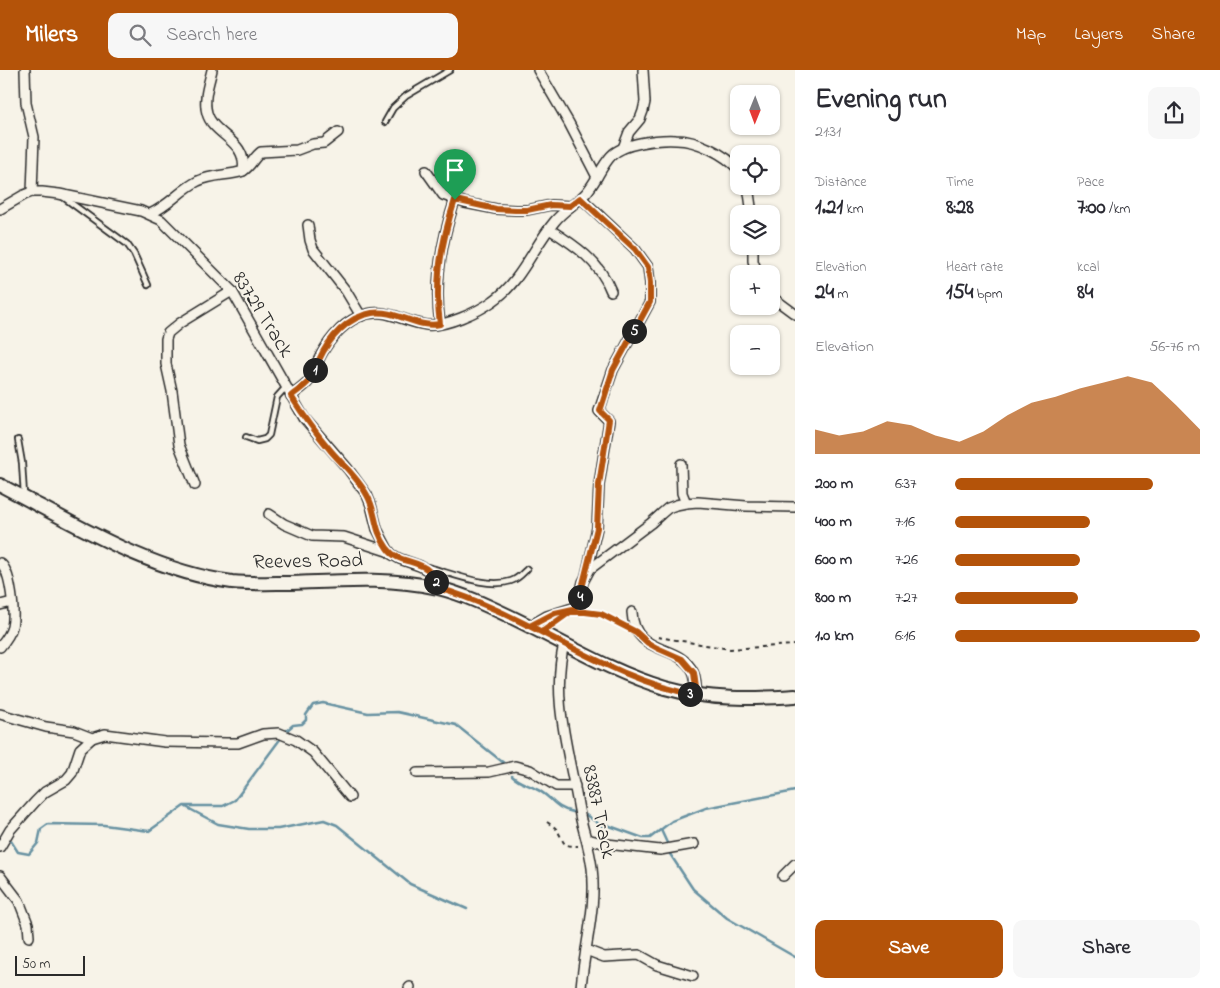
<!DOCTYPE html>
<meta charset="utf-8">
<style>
body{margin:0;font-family:"Indie Flower",sans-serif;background:#f7f7f7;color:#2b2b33;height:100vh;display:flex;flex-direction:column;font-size:19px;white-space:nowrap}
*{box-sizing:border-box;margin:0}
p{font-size:16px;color:#7c7c81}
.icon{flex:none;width:28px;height:28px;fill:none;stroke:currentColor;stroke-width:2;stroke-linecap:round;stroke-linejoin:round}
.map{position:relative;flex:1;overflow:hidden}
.details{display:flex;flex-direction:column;background:#fff;width:425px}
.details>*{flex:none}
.needle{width:32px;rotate:181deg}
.tools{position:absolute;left:730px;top:15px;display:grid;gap:10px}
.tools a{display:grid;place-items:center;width:50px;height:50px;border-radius:10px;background:#fff;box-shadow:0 1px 4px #0004;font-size:25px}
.scale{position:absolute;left:15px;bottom:12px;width:70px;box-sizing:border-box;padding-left:5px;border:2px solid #2b2b2b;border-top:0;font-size:14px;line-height:18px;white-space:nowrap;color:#2b2b2b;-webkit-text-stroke:4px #f7f3e8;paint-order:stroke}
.pin{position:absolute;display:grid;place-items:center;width:42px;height:42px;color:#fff;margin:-51px -21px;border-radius:50% 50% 50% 0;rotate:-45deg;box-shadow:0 0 5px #0007}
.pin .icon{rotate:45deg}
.km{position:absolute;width:25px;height:25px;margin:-12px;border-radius:50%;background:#222;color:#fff;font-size:14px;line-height:25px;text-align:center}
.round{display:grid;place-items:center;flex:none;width:52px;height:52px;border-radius:10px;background:#f7f7f7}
.overview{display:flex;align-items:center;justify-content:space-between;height:85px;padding:0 20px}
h1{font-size:28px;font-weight:700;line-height:38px}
.metrics{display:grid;grid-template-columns:repeat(3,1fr);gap:8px;height:85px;padding:5px 20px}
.metrics div{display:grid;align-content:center}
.metrics b{font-size:21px;font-weight:700}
.metrics small{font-size:14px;font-weight:400}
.metrics p{font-size:14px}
.chart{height:140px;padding:10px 20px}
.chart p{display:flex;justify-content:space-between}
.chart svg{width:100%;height:90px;margin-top:5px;fill:#b45309;opacity:.7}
.primary-button{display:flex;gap:10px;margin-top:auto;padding:10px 20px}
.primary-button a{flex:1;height:58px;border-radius:10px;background:#b45309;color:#fff;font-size:20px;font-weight:700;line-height:58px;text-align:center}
.primary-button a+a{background:#f7f7f7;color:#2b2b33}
ul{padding:0 20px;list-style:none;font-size:16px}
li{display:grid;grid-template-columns:80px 60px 1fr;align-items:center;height:38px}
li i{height:12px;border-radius:6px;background:#b45309}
header{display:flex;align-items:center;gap:30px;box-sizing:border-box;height:70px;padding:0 25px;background:#b45309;color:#fff}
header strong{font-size:24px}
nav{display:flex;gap:28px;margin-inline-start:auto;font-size:18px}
.search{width:350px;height:45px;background:#f7f7f7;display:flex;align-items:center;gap:12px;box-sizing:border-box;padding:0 18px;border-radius:10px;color:#7c7c81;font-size:19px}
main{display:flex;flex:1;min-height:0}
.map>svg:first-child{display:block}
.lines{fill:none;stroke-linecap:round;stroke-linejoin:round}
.stream{stroke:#6892a2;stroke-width:2.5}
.lane-casing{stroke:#2b2b2b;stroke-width:8}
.street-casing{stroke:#2b2b2b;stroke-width:12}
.secondary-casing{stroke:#2b2b2b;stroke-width:16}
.path{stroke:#2b2b2b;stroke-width:2;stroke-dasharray:4 4;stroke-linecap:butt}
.lane{stroke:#f7f3e8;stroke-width:4.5}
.street{stroke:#f7f3e8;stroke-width:9}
.secondary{stroke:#f7f3e8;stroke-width:12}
.route-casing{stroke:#fff;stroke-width:10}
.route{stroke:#b45309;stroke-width:6}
.labels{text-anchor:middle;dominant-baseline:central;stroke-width:4;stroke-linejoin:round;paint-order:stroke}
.street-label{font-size:21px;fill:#2b2b2b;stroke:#f7f3e8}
</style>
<header>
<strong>Milers</strong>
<div class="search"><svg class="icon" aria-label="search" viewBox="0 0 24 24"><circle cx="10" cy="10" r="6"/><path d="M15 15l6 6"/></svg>Search here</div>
<nav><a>Map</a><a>Layers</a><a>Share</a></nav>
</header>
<main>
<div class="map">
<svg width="795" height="918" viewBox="0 0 795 918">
<rect width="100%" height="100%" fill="#f7f3e8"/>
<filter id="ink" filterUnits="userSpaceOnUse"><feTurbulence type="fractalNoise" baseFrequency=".02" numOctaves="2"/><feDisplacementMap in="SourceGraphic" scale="10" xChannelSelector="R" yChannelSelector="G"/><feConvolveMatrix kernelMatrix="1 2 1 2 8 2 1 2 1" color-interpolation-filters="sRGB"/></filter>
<g filter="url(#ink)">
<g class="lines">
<g class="stream">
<polyline points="285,662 293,655 302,654 306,650 306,645 313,635 323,633 368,643 397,642 456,655 505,694"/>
<path d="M512 706C519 713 527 714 536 719 552 726 553 738 573 742"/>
<polyline points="186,737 218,754 249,759 278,759 324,750 337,755 410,814 467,839"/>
<polyline points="586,745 602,756 607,755 643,768 650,768 672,751 706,738 795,721"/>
<polyline points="661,760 667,773"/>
<polyline points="9,768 18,782 29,784 38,773 41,759 48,754 104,755 149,761 184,736 223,736 235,730 281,668"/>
<polyline points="670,784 693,819 727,848 795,887"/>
</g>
<g class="lane-casing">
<g id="lane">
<polyline points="385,52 393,38 406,26 450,0"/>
<polyline points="63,127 127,174 134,184 148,215"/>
<polyline points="246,367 257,371 265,369 269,365 277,327 286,317"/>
<polyline points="18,370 22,393 24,425"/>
<path d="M427 497C451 503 487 519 511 511 518 509 522 504 527 499"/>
</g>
</g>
<g class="street-casing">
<g id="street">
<polyline points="25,0 26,33 34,67 32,122"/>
<polyline points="538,0 569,53 597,107"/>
<polyline points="623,78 629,62 640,49 643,41 645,32 643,0"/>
<path d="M243 101C251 96 254 87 261 82L297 80 313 74 324 73 338 62"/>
<polyline points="426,101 443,125 465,133 496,139 515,140 527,140 551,135 571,136"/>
<polyline points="748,116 752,144"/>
<polyline points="581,128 635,179 648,197 650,213 650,232 613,300 599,341 609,351 599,415 597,458 586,506"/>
<polyline points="0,139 24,125 32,122 42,122 59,124 141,141 161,150 232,221 304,348 348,399 367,425 371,435 377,459 387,478 391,484 400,489 420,496 429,501 438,518"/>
<path d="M150 144C170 135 180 120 198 111 213 104 228 106 243 101 248 70 213 66 207 43 203 29 209 13 212 0"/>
<polyline points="308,155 310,170 313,179 346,221 361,246"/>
<path d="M549 159C575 175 600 192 611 221"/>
<polyline points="753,176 753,191 758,204"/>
<polyline points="771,224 776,230 795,244"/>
<path d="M440 254C434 213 442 169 455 130"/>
<path d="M291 326C297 321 304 317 308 312 313 306 315 298 318 291 326 274 340 255 358 247 385 235 401 252 427 255 445 257 478 242 493 231 522 211 533 177 555 151 564 140 577 133 586 123 596 112 601 97 611 86 623 73 659 69 676 70 697 70 725 84 739 100"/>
<polyline points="681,394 682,423 686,433"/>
<polyline points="195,415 179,375 172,321 166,294 166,269 168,263 180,253 232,221"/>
<polyline points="269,444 284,454 312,466 344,467 390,482"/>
<path d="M0 493C11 500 15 544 12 557 10 565 5 571 0 577"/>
<polyline points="0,535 12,532"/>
<path d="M632 542C634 587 679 572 693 602 696 608 696 617 697 625"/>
<polyline points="530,556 547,546 576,537 579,530 583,512 590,499 651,453 661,444 668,438 676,435 686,433 698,432 746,436 795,437"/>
<path d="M564 574C553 619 564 664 573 709 576 722 578 736 581 750 585 766 590 781 592 798 597 837 584 878 581 918"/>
<polyline points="0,644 46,657 74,661 92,668 105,664 165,672 227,673 238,673 263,664 279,663 296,670 313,682 350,727"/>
<polyline points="417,703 489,702 515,696 530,700 556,716 575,716"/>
<polyline points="587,769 607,774 660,780 694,774"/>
<polyline points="0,777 10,760 35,732 45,722 66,710 72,703 80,679 92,668"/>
<polyline points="0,806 19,831 28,854 29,867"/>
<polyline points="783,806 795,794"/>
<polyline points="586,880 604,887 639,885 657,895 693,906"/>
<polyline points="409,918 410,917"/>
</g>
</g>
<g class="secondary-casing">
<path id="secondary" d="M0 415C72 452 151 502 232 512 252 514 272 513 291 513 340 511 390 507 438 518 463 524 486 535 509 546 560 570 610 602 665 618 708 630 751 629 795 626"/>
</g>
<g class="path">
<polyline points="583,542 601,545 625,557"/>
<polyline points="658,567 730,579 795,575"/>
<path d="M547 752C551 755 555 757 557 760 565 773 561 776 578 776"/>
</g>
<use href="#lane" class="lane"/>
<use href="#street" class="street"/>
<use href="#secondary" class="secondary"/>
</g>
</g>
<g class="lines" filter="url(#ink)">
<g class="route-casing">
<path id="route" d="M455 130C442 169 434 213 440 254 416 259 396 239 372 243 347 247 329 268 319 290 315 297 314 305 309 311 304 317 297 321 291 326 303 345 316 363 331 381 343 395 358 408 367 425 377 442 373 459 387 478 398 494 417 489 429 501 434 505 436 513 438 518 529 544 604 609 697 625L694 603 682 589 657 578 648 573 636 562 601 544 585 542H570L542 562 530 556 555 543 573 539 578 534 597 458 599 415 609 350 600 341 613 300 650 232V213L648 197 635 179 580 128 570 136 551 135 527 140H515L496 139 455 130"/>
</g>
<use href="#route" class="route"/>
</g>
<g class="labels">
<g class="street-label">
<text transform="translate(262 245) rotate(58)">83729 Track</text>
<text transform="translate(308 492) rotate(-1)">Reeves Road</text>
<text transform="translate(598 742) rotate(78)">83887 Track</text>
</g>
</g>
</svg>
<div class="tools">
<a><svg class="needle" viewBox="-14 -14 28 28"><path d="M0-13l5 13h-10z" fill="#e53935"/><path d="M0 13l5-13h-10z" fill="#7c7c81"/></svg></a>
<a><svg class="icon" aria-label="locate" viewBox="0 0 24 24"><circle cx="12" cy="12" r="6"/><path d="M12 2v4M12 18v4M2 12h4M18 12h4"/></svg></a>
<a><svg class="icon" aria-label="layers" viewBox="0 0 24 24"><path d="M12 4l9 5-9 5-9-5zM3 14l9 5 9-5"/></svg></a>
<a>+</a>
<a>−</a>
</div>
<div class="scale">50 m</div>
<div class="pin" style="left:455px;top:130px;background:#1e9e55"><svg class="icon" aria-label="arrive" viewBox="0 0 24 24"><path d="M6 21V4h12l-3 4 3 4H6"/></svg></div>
<b class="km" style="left:315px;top:300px">1</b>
<b class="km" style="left:436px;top:512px">2</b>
<b class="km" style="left:690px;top:624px">3</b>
<b class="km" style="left:580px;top:527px">4</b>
<b class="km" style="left:634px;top:261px">5</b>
</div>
<section class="details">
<div class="overview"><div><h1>Evening run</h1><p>21:31</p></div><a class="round"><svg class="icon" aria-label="share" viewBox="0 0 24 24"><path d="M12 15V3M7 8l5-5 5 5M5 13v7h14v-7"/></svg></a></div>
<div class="metrics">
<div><p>Distance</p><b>1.21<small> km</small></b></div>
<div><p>Time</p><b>8:28</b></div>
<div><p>Pace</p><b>7:00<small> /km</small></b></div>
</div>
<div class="metrics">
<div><p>Elevation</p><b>24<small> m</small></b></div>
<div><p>Heart rate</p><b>154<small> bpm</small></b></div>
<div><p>kcal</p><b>84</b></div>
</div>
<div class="chart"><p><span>Elevation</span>56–76 m</p>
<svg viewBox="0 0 160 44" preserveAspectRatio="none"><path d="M0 44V32L10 35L20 33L30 28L40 30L50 35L60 38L70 33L80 25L90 19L100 16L110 12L120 9L130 6L140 9L150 20L160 32V44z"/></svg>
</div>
<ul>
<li><b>200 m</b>6:37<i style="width:81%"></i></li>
<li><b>400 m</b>7:16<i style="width:55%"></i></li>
<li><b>600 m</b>7:26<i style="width:51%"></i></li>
<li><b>800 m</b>7:27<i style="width:50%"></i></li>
<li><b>1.0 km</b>6:16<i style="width:100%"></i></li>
</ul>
<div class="primary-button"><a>Save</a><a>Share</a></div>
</section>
</main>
